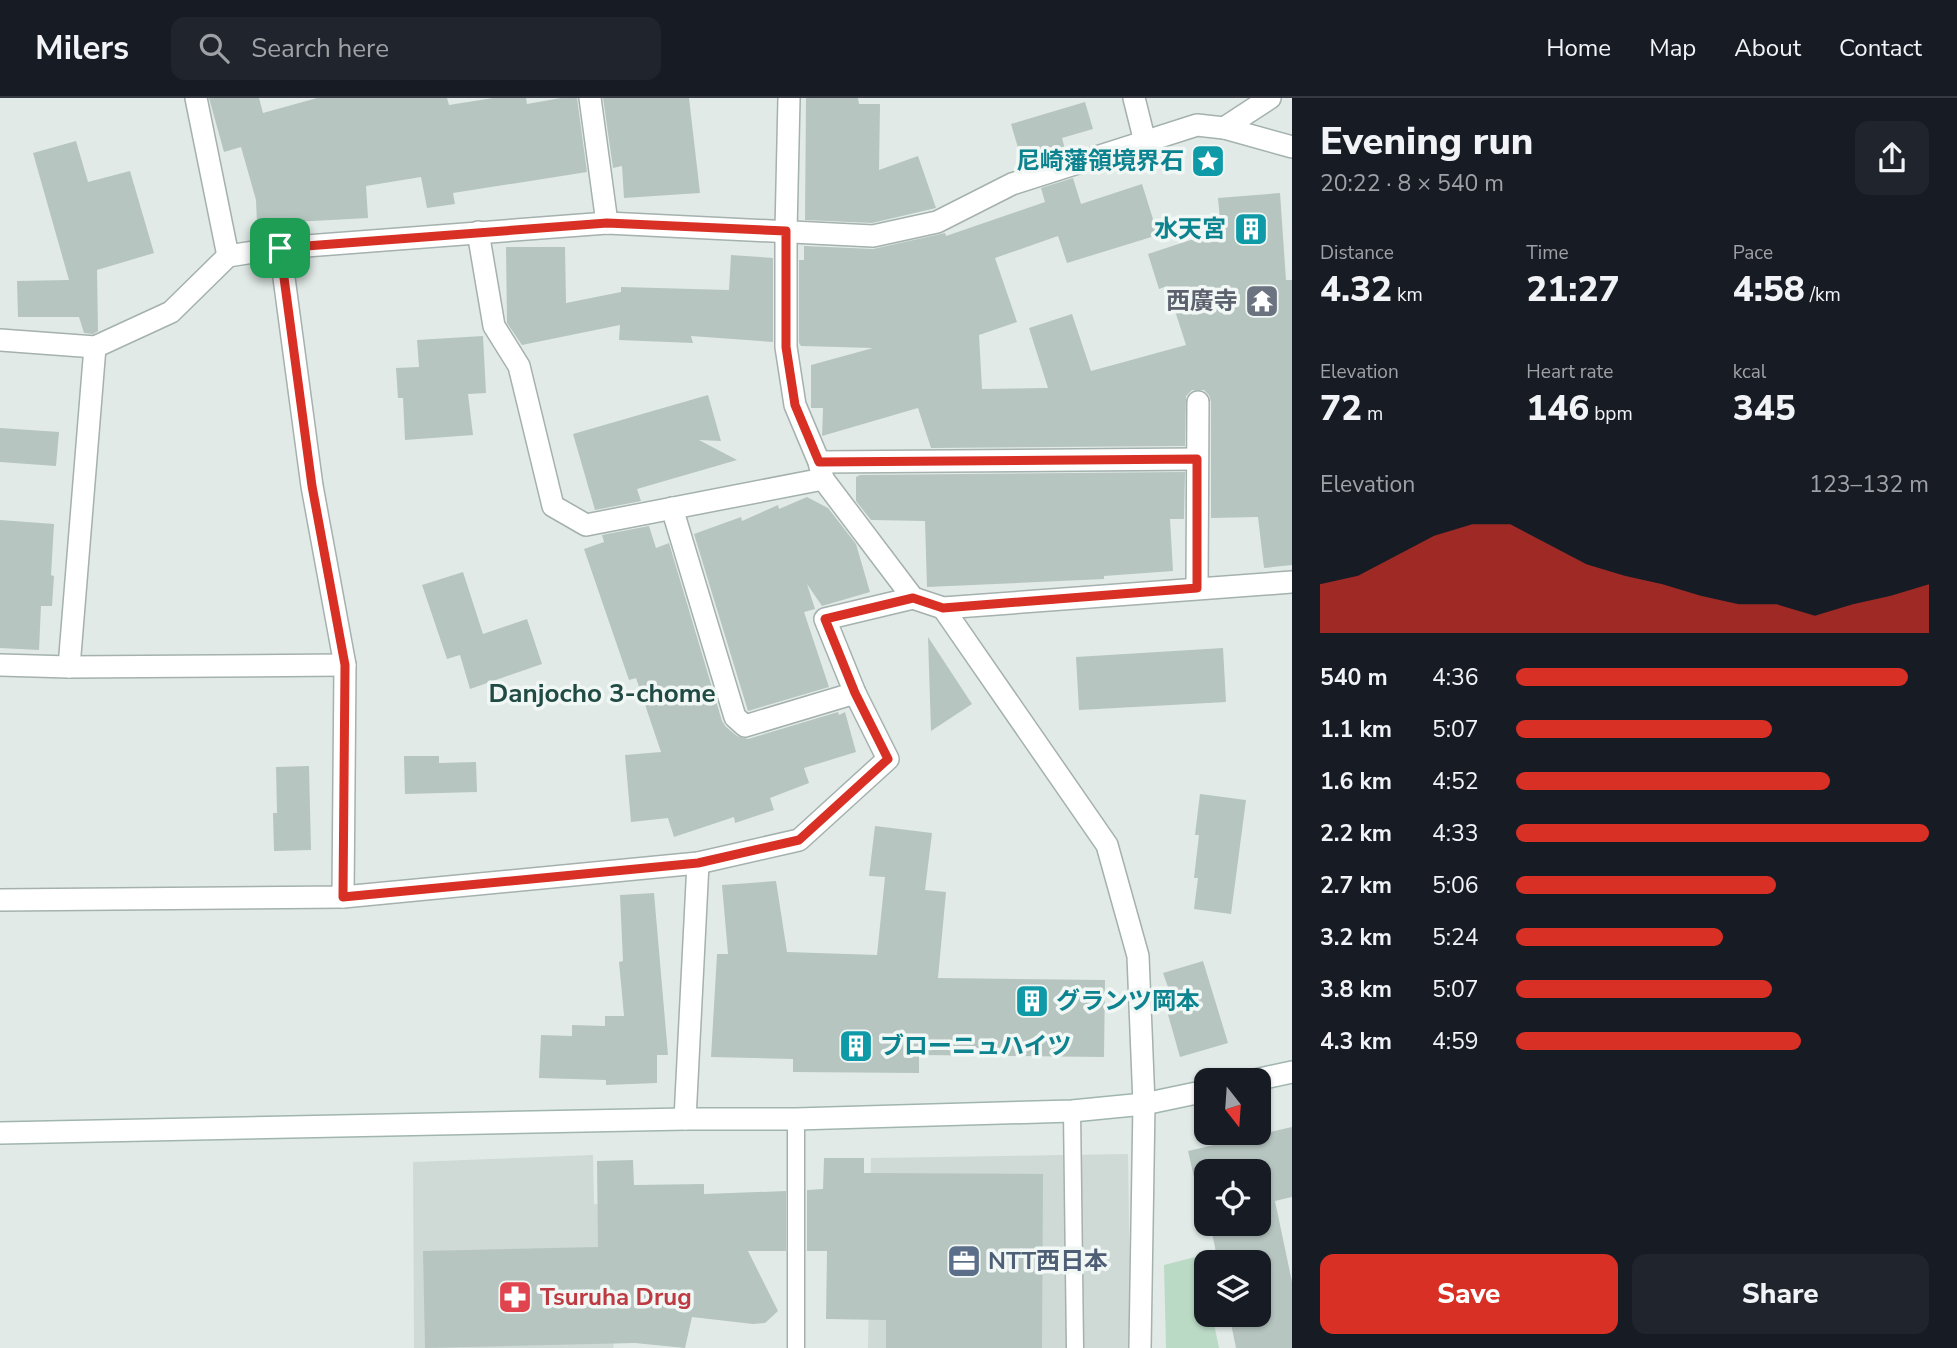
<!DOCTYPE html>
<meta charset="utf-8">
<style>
body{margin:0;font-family:"Nunito Sans","Noto Sans JP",sans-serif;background:#20242c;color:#f1f3f6;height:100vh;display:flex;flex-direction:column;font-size:26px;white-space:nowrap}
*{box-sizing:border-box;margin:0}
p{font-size:23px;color:#9ea1a6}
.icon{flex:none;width:38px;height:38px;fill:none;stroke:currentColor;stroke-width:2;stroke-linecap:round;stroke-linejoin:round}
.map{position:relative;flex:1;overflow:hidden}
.side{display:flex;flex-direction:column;background:#171b24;width:665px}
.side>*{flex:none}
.needle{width:46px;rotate:163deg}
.controls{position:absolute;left:1194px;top:970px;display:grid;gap:14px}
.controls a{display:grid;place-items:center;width:77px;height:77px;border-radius:14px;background:#171b24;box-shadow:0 2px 5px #0004;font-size:35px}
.pin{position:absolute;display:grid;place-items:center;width:60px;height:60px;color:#fff;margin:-30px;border-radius:14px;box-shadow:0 4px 10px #0006}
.round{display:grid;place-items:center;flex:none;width:74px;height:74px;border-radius:14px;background:#20242c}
.overview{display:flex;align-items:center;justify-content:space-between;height:119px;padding:0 28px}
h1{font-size:38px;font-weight:800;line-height:52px}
.stats{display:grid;grid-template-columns:repeat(3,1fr);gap:10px;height:119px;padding:7px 28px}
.stats div{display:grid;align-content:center}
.stats b{font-size:35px;font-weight:800}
.stats small{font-size:19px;font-weight:400}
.stats p{font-size:19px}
.chart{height:196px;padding:14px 28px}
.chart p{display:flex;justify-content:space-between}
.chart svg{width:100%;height:126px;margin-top:7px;fill:#d93025;opacity:.7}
.button{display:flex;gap:14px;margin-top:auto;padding:14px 28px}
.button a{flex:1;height:80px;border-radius:14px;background:#d93025;color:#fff;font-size:28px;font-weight:800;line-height:80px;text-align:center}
.button a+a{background:#20242c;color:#f1f3f6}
ul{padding:0 28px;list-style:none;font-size:23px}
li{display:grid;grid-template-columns:112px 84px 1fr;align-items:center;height:52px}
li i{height:18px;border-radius:9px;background:#d93025}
header{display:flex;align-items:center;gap:42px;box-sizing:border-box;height:98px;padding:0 35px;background:#171b24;border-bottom:2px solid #363941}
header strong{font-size:33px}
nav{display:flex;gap:38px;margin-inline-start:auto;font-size:24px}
.search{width:490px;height:63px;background:#20242c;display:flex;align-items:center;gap:18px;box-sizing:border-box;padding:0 24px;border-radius:14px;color:#9ea1a6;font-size:26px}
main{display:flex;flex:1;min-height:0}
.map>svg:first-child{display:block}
.built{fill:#cfdad6}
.green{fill:#bbdac6}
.building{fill:#b6c5c0}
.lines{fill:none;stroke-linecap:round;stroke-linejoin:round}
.lane-casing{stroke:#a4b1ae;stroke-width:19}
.street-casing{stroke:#a4b1ae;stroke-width:24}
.secondary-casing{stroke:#a0b5af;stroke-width:24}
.lane{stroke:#fff;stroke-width:16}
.street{stroke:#fff;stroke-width:21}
.secondary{stroke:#fff;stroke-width:21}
.route-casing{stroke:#fff;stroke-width:14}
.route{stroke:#d93025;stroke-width:9}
.labels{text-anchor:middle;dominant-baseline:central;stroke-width:7;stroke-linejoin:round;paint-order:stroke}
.culture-label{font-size:24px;font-weight:bold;fill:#0d838f;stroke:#f1f7f4;text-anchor:end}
.worship-label{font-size:24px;font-weight:bold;fill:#5b616d;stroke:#f1f7f4;text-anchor:end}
.service-label{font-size:24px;font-weight:bold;fill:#4e5e75;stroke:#f1f7f4;text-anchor:start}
.health-label{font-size:24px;font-weight:bold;fill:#be3a42;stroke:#f1f7f4;text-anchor:start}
.neighbourhood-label{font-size:26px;font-weight:bold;fill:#204a43;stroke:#f1f7f4}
</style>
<header>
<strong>Milers</strong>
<div class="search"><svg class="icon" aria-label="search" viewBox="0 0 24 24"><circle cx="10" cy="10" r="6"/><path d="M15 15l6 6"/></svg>Search here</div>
<nav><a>Home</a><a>Map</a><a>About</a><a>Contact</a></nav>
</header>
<main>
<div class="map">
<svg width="1292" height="1250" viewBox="0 0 1292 1250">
<rect width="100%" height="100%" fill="#e1eae7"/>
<g class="built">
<polygon points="1128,1056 1131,1250 868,1250 871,1060"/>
<polygon points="593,1057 594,1106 642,1107 613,1250 414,1250 413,1064"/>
</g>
<polygon class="green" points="1199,1158 1206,1190 1206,1216 1212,1216 1219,1250 1166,1250 1164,1167"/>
<g class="building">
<polygon points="209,0 259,0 263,15 317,0 447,0 449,7 493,0 526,0 527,6 561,0 577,0 587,74 453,95 455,106 427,110 421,79 366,88 368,120 257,126 256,102 241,49 224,54"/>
<polygon points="603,0 689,0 700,95 624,100 622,68 613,70"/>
<polygon points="806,0 858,0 859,6 880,6 879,72 918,58 936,110 872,125 805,122"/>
<polygon points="1085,4 1093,31 1062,40 1066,55 1034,65 1030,50 1019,53 1011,26"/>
<polygon points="76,43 88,84 130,73 154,155 97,172 98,233 93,236 84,235 79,219 18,219 17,183 69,182 33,55"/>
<polygon points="1073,80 1081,106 1142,86 1158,137 1067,165 1058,138 995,160 1017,224 979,237 982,291 1048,290 1029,230 1072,216 1091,273 1186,247 1167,188 1159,191 1148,156 1221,132 1218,100 1280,95 1286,182 1292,182 1292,467 1264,470 1258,419 1211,420 1211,304 1209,297 1204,292 1192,292 1186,298 1185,348 931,350 918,310 822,338 823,310 811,310 811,267 873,250 801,248 799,245 799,162 804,162 804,148 873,151 945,135 946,138 1045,104 1041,90"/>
<polygon points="506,149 565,149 566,205 621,194 621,189 729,192 731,157 773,160 773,244 691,238 693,245 619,242 620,227 522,247 507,225"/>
<polygon points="483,238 486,295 468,296 473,337 405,342 403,300 398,300 396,270 419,269 417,242"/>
<polygon points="708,297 721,343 699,342 737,362 637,391 641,403 595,412 573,336"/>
<polygon points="0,330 59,334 56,368 0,364"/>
<polygon points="1185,374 1184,421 1170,421 1173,473 1104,478 1104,481 927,489 925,423 871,422 856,403 856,379 860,377"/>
<polygon points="807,399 828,410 856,446 870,494 822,508 807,486 815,511 804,514 829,589 748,613 694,436 741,419 742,423 778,407 779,411"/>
<polygon points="0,422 54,426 51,477 54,478 52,508 41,508 39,552 0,550"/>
<polygon points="649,428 656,450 669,445 722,623 726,629 737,638 748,641 838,614 839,617 845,614 856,654 804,670 809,685 770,700 774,712 735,725 734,719 674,739 668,720 631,724 625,657 661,654 636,580 629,582 584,451 604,444 602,437"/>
<polygon points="463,474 483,536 527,521 542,566 470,591 460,557 447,561 422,487"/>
<polygon points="928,539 972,606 931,633"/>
<polygon points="1223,550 1226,604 1079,612 1076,559"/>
<polygon points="404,658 439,658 439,665 476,664 477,694 405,696"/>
<polygon points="309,668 311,752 274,753 273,715 277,715 276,669"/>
<polygon points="1200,696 1246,702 1231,816 1194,811 1198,780 1194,780 1199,737 1195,737"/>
<polygon points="875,728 932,735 925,792 946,794 938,880 1105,882 1104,959 919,957 919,975 793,974 793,961 711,959 717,856 728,856 722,787 776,783 787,854 877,857 885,779 869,778"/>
<polygon points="654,795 668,957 657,957 657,985 606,987 606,982 539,980 541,937 572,938 572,927 605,928 605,918 624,918 619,864 623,863 620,797"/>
<polygon points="1203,863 1228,945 1180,959 1165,906 1173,903 1163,875"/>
<polygon points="1292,1029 1292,1099 1275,1103 1292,1184 1292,1250 1236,1250 1229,1216 1258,1216 1258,1164 1218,1164 1210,1125 1258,1125 1258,1073 1206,1073 1206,1118 1203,1119 1188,1053"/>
<polygon points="824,1060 864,1060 864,1075 1043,1076 1042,1250 886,1250 886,1222 826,1221 827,1153 807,1153 807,1092 823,1091"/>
<polygon points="633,1062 634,1087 704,1086 704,1096 786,1093 786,1153 748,1153 778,1213 765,1225 753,1226 692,1219 685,1250 635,1245 425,1250 423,1153 598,1149 597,1063"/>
</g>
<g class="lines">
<g class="lane-casing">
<g id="lane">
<polyline points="1072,1013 1075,1250"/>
<polyline points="796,1021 796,1250"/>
</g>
</g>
<g class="street-casing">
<g id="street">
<polyline points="196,0 228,158"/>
<polyline points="590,0 607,125"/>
<polyline points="789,0 786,133 786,249 795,307 819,364 823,381 913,500"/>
<polyline points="1134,0 1145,44"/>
<polyline points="1270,0 1224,30 1292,49"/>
<polyline points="478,134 494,228 519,268 553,408 586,427 823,381"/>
<polyline points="280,150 312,388 345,567 343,799"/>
<polyline points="0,242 95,249 171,214 228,158 280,150 607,125 873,138 937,124 1012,86 1197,27 1224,30"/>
<polyline points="819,364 1197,361"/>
<polyline points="672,410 735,619 745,628 855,595"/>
<polyline points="1197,490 1198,304"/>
<polyline points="943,510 1107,747 1138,858 1144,1006 1140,1250"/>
<polyline points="0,567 69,569 345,567"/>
<polyline points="69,569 95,249"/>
<polyline points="0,802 343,799 698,765 799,742 888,661 855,595 825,521 913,500 943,510 1292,484"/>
<polyline points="685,1021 698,765"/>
</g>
</g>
<g class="secondary-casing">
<g id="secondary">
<polyline points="1255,982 1292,974"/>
<polyline points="0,1035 685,1021 796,1021 1072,1013 1144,1006 1206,993"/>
</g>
</g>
<use href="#lane" class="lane"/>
<use href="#street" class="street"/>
<use href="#secondary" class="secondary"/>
</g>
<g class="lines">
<g class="route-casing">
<polygon id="route" points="607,125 786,133 786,249 795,307 819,364 1197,361 1197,490 943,510 913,500 825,521 855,595 888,661 799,742 698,765 343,799 345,567 312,388 280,150"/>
</g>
<use href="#route" class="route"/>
</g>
<defs>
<g id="sight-square" transform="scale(1.75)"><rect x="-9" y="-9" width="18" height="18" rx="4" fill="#0f9aa8" stroke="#f1f7f4"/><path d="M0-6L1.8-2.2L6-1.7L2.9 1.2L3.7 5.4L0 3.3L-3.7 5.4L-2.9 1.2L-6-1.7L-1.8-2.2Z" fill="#fff"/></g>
<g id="building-square" transform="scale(1.75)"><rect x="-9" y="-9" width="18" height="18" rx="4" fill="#0f9aa8" stroke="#f1f7f4"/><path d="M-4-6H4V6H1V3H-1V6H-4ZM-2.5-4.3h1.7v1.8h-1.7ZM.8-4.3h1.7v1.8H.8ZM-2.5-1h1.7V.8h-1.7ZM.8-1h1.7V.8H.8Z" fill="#fff"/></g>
<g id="temple-square" transform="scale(1.75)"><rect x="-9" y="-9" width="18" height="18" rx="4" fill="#6b7280" stroke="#f1f7f4"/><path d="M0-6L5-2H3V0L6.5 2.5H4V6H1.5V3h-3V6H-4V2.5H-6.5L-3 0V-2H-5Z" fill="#fff"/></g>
<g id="office-square" transform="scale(1.75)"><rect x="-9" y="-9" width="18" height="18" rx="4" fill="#5c6f8a" stroke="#f1f7f4"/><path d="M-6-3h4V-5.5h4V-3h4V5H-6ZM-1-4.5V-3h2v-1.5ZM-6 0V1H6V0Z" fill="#fff"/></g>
<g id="pharmacy-square" transform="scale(1.75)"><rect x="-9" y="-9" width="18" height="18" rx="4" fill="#e0444e" stroke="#f1f7f4"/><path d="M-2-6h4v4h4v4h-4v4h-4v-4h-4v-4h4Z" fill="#fff"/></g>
</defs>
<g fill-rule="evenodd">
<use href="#sight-square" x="1208" y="63"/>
<use href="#building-square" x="1251" y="131"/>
<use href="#temple-square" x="1262" y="203"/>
<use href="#building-square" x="1032" y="903"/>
<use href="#building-square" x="856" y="948"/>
<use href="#office-square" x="964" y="1163"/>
<use href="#pharmacy-square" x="515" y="1199"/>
</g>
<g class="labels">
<g class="culture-label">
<text x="1184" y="63">尼崎藩領境界石</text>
<text x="1226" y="131">水天宮</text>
<text x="1056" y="903" text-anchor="start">グランツ岡本</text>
<text x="880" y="948" text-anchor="start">ブローニュハイツ</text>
</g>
<g class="worship-label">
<text x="1238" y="203">西廣寺</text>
</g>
<g class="service-label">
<text x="988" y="1163">NTT西日本</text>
</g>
<g class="health-label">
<text x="540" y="1199">Tsuruha Drug</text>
</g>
<g class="neighbourhood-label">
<text x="602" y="595">Danjocho 3-chome</text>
</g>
</g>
</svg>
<div class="controls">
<a><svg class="needle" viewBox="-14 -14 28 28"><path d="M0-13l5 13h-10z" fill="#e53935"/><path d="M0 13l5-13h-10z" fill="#9ea1a6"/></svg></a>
<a><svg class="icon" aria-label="locate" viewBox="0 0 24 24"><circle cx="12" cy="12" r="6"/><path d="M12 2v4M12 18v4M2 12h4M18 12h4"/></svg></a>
<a><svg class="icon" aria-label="layers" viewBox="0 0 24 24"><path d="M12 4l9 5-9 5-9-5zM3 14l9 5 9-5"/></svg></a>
</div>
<div class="pin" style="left:280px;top:150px;background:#1e9e55"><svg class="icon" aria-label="arrive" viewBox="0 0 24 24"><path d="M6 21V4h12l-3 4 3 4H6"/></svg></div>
</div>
<section class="side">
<div class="overview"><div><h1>Evening run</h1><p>20:22 · 8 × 540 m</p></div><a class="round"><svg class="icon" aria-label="share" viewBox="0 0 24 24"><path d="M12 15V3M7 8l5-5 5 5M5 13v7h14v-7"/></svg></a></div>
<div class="stats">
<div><p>Distance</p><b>4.32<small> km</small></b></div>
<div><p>Time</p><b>21:27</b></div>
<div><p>Pace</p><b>4:58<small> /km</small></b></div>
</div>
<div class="stats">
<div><p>Elevation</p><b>72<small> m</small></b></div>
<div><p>Heart rate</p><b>146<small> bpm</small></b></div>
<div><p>kcal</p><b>345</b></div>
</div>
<div class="chart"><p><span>Elevation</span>123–132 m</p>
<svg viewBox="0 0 160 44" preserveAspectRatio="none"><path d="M0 44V27L10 24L20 17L30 10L40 6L50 6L60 13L70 20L80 24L90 27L100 31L110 34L120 34L130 38L140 34L150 31L160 27V44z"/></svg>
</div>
<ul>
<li><b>540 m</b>4:36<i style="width:95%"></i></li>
<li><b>1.1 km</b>5:07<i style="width:62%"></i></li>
<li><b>1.6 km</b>4:52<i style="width:76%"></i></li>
<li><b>2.2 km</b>4:33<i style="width:100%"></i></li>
<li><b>2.7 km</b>5:06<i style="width:63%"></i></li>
<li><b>3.2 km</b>5:24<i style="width:50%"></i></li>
<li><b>3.8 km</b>5:07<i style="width:62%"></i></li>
<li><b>4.3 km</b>4:59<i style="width:69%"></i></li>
</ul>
<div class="button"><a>Save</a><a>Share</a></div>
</section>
</main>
